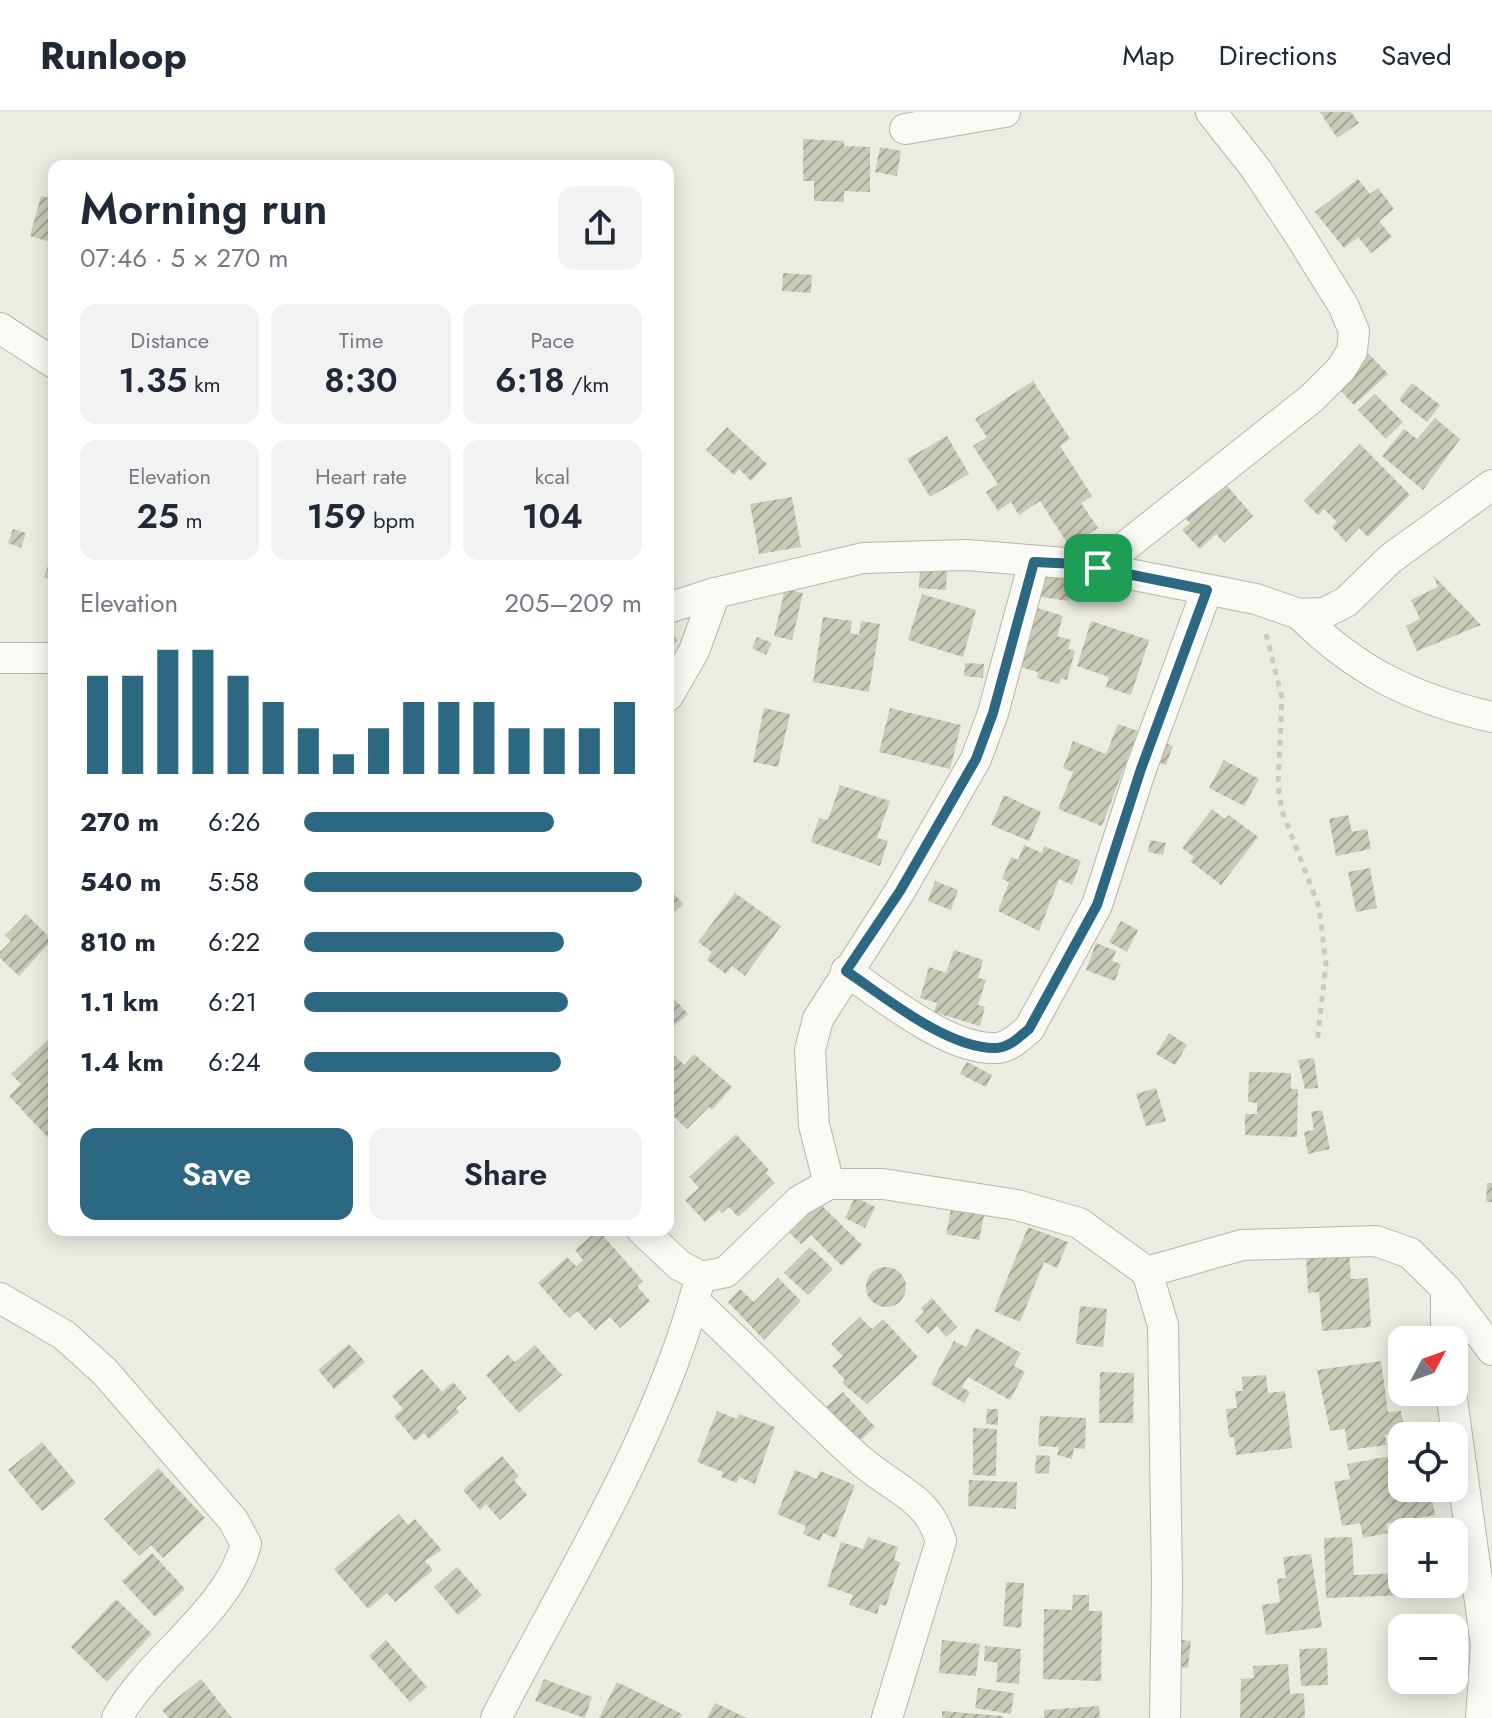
<!DOCTYPE html>
<meta charset="utf-8">
<style>
body{margin:0;font-family:Jost,sans-serif;background:#f2f2f3;color:#1f2937;height:100vh;display:flex;flex-direction:column;font-size:30px;white-space:nowrap}
*{box-sizing:border-box;margin:0}
p{font-size:26px;color:#747a83}
.icon{flex:none;width:44px;height:44px;fill:none;stroke:currentColor;stroke-width:2;stroke-linecap:round;stroke-linejoin:round}
.map{position:relative;flex:1;overflow:hidden}
.sheet{position:absolute;left:48px;top:48px;width:626px;height:1076px;display:flex;flex-direction:column;background:#fff;border-radius:16px;box-shadow:0 4px 20px #0003}
.sheet>*{flex:none}
.needle{width:52px;rotate:49deg}
.controls{position:absolute;left:1388px;top:1214px;display:grid;gap:16px}
.controls a{display:grid;place-items:center;width:80px;height:80px;border-radius:16px;background:#fff;box-shadow:0 4px 20px #0003;font-size:40px}
.pin{position:absolute;display:grid;place-items:center;width:68px;height:68px;color:#fff;margin:-34px;border-radius:16px;box-shadow:0 4px 12px #0006}
.round{display:grid;place-items:center;flex:none;width:84px;height:84px;border-radius:16px;background:#f2f2f3}
.summary{display:flex;align-items:center;justify-content:space-between;height:136px;padding:0 32px}
h1{font-size:44px;font-weight:600;line-height:60px}
.metrics{display:grid;grid-template-columns:repeat(3,1fr);gap:12px;height:136px;padding:8px 32px}
.metrics div{display:grid;align-content:center;border-radius:16px;background:#f2f2f3;text-align:center}
.metrics b{font-size:34px;font-weight:600}
.metrics small{font-size:22px;font-weight:400}
.metrics p{font-size:22px}
.chart{height:224px;padding:16px 32px}
.chart p{display:flex;justify-content:space-between}
.chart svg{width:100%;height:144px;margin-top:8px;stroke:#2c6882;stroke-width:6}
.primary-button{display:flex;gap:16px;margin-top:auto;padding:16px 32px}
.primary-button a{flex:1;height:92px;border-radius:16px;background:#2c6882;color:#fff;font-size:32px;font-weight:600;line-height:92px;text-align:center}
.primary-button a+a{background:#f2f2f3;color:#1f2937}
ul{padding:0 32px;list-style:none;font-size:26px}
li{display:grid;grid-template-columns:128px 96px 1fr;align-items:center;height:60px}
li i{height:20px;border-radius:10px;background:#2c6882}
header{display:flex;align-items:center;gap:48px;box-sizing:border-box;height:112px;padding:0 40px;background:#fff;border-bottom:2px solid #e0e1e3}
header strong{font-size:38px}
nav{display:flex;gap:44px;margin-inline-start:auto;font-size:28px}
.map>svg:first-child{display:block}
.building{fill:url(#building-hatch)}
.lines{fill:none;stroke-linecap:round;stroke-linejoin:round}
.street-casing{stroke:#b7b7a6;stroke-width:32}
.path{stroke:#cacac0;stroke-width:5;stroke-dasharray:6 6;stroke-linecap:butt}
.street{stroke:#f9f9f5;stroke-width:30}
.route-casing{stroke:#fff;stroke-width:16}
.route{stroke:#2c6882;stroke-width:10}
</style>
<header>
<strong>Runloop</strong>
<nav><a>Map</a><a>Directions</a><a>Saved</a></nav>
</header>
<div class="map">
<svg width="1492" height="1606" viewBox="0 0 1492 1606">
<defs>
<pattern id="building-hatch" width="6" height="6" patternUnits="userSpaceOnUse" patternTransform="scale(2)"><rect width="6" height="6" fill="#cacab8"/><path d="M-1 1l2-2M0 6l6-6M5 7l2-2" fill="none" stroke="#a6a696"/></pattern>
</defs>
<rect width="100%" height="100%" fill="#ecece2"/>
<g class="building">
<polygon points="1320,0 1351,0 1359,11 1337,26"/>
<polygon points="803,27 844,29 844,34 870,35 870,80 844,79 844,90 814,89 814,69 803,69"/>
<polygon points="880,35 901,39 897,64 875,60"/>
<polygon points="1358,67 1370,82 1378,76 1394,97 1379,109 1392,125 1371,141 1358,125 1344,136 1315,100"/>
<polygon points="41,84 54,87 54,131 30,124"/>
<polygon points="783,161 812,163 811,181 782,179"/>
<polygon points="1368,241 1388,262 1354,293 1338,276 1345,263"/>
<polygon points="1033,269 1070,327 1060,334 1092,384 1081,391 1098,416 1069,434 1040,389 1019,403 1011,390 998,399 986,380 998,372 973,334 987,325 975,307"/>
<polygon points="1412,271 1440,293 1427,310 1399,288"/>
<polygon points="1375,282 1403,310 1386,327 1358,298"/>
<polygon points="1435,306 1460,327 1423,378 1382,344 1404,317 1417,327"/>
<polygon points="727,315 767,352 751,369 739,357 734,363 706,338"/>
<polygon points="947,324 969,362 930,385 907,347"/>
<polygon points="1360,332 1410,383 1368,425 1359,416 1346,430 1332,415 1337,410 1324,397 1318,403 1304,389"/>
<polygon points="1223,369 1253,404 1224,431 1216,422 1200,437 1182,418 1190,411 1186,407"/>
<polygon points="792,385 801,435 759,442 750,392"/>
<polygon points="13,417 26,421 21,436 8,431"/>
<polygon points="54,438 54,469 44,465"/>
<polygon points="920,455 947,456 946,478 919,476"/>
<polygon points="1038,460 1072,465 1069,489 1035,484"/>
<polygon points="1433,463 1481,513 1417,539 1406,514 1420,507 1411,488 1438,475"/>
<polygon points="785,477 803,481 792,528 774,524"/>
<polygon points="922,482 976,498 963,545 908,528"/>
<polygon points="1037,496 1063,504 1057,524 1071,528 1068,537 1075,539 1067,568 1061,566 1059,572 1037,566 1038,560 1020,555"/>
<polygon points="823,505 852,509 850,521 859,523 861,509 880,512 869,580 813,570"/>
<polygon points="1091,509 1149,528 1131,583 1106,575 1109,565 1077,554"/>
<polygon points="668,519 678,528 668,539"/>
<polygon points="757,525 772,531 766,543 752,536"/>
<polygon points="965,551 984,552 983,566 964,564"/>
<polygon points="764,596 790,602 778,655 753,650"/>
<polygon points="890,596 961,613 950,657 879,640"/>
<polygon points="1118,612 1138,619 1102,714 1058,697 1073,660 1063,656 1073,629 1106,642"/>
<polygon points="1159,629 1173,634 1166,653 1152,648"/>
<polygon points="1224,648 1259,667 1244,694 1209,676"/>
<polygon points="840,673 890,689 877,726 888,729 880,754 811,730 819,706 828,708"/>
<polygon points="1004,683 1041,700 1029,729 991,713"/>
<polygon points="1212,697 1225,707 1229,703 1258,725 1221,773 1190,749 1194,745 1182,736"/>
<polygon points="1348,703 1352,720 1367,717 1371,737 1336,744 1329,707"/>
<polygon points="1150,728 1166,731 1163,743 1148,740"/>
<polygon points="1024,733 1042,741 1044,734 1081,749 1072,773 1059,767 1039,819 998,799 1009,770 1002,767 1011,745 1018,748"/>
<polygon points="1370,756 1377,796 1356,800 1348,760"/>
<polygon points="935,769 958,778 951,798 928,789"/>
<polygon points="668,775 683,792 668,806"/>
<polygon points="735,781 781,814 745,864 732,854 726,862 707,848 712,840 698,830"/>
<polygon points="26,802 52,828 19,864 0,846 0,840 11,829 5,824"/>
<polygon points="1121,809 1138,818 1127,840 1109,830"/>
<polygon points="1096,831 1116,839 1112,849 1121,852 1115,869 1086,858"/>
<polygon points="954,838 983,848 978,866 986,868 978,893 985,895 980,914 934,900 937,891 920,886 929,855 946,861"/>
<polygon points="668,880 688,902 668,919"/>
<polygon points="1169,921 1187,933 1175,953 1156,942"/>
<polygon points="51,925 54,929 54,1032 9,984 21,972 11,962"/>
<polygon points="671,940 684,953 694,942 732,975 712,998 709,995 687,1017 668,999"/>
<polygon points="1314,946 1318,976 1305,977 1298,948"/>
<polygon points="967,950 992,963 986,975 960,962"/>
<polygon points="1249,960 1291,961 1291,977 1298,977 1297,1025 1245,1023 1245,1002 1257,1002 1257,991 1248,990"/>
<polygon points="1156,976 1166,1009 1146,1014 1136,982"/>
<polygon points="1322,998 1330,1037 1308,1042 1304,1020 1314,1018 1311,1000"/>
<polygon points="736,1022 769,1058 766,1061 775,1071 738,1105 729,1095 722,1101 719,1098 705,1110 685,1088 699,1076 689,1065"/>
<polygon points="1487,1071 1492,1071 1492,1090 1486,1090"/>
<polygon points="855,1085 875,1095 865,1116 845,1106"/>
<polygon points="816,1088 862,1133 842,1154 811,1123 801,1132 787,1118"/>
<polygon points="952,1092 985,1099 979,1128 946,1122"/>
<polygon points="1028,1115 1068,1130 1057,1156 1044,1150 1020,1210 994,1199"/>
<polygon points="598,1118 643,1169 637,1174 650,1189 620,1216 610,1205 595,1218 577,1199 569,1206 538,1171 567,1145 576,1154 583,1148 575,1138"/>
<polygon points="810,1135 833,1157 808,1183 784,1161"/>
<polygon points="1349,1140 1351,1167 1368,1166 1371,1215 1322,1219 1319,1180 1308,1181 1306,1143"/>
<circle cx="886" cy="1175" r="20"/>
<polygon points="778,1166 801,1189 764,1228 728,1190 740,1177 754,1190"/>
<polygon points="932,1186 957,1215 946,1225 937,1214 928,1222 915,1209 924,1200 921,1196"/>
<polygon points="1080,1194 1107,1197 1103,1235 1076,1232"/>
<polygon points="860,1205 872,1217 883,1207 918,1245 867,1292 842,1271 845,1268 832,1254 843,1244 831,1232"/>
<polygon points="976,1216 1021,1241 1014,1254 1025,1260 1010,1288 968,1265 962,1275 970,1280 964,1291 931,1272 954,1229 966,1235"/>
<polygon points="349,1232 365,1250 334,1277 318,1258"/>
<polygon points="535,1233 562,1263 519,1301 486,1263 508,1243 515,1250"/>
<polygon points="1381,1249 1388,1300 1401,1299 1405,1321 1385,1323 1387,1333 1348,1338 1345,1317 1330,1319 1317,1258"/>
<polygon points="422,1257 442,1280 453,1270 467,1286 456,1296 459,1300 429,1327 424,1321 415,1329 394,1304 403,1297 392,1284"/>
<polygon points="1100,1260 1134,1261 1133,1311 1099,1311"/>
<polygon points="1266,1263 1268,1281 1285,1279 1292,1336 1236,1343 1234,1325 1229,1325 1226,1297 1237,1296 1235,1279 1243,1279 1242,1265"/>
<polygon points="843,1280 875,1315 858,1330 826,1295"/>
<polygon points="987,1297 998,1297 998,1313 986,1312"/>
<polygon points="717,1299 737,1307 739,1302 775,1315 755,1372 739,1365 737,1371 721,1365 723,1360 697,1350"/>
<polygon points="1040,1304 1086,1306 1085,1337 1074,1336 1072,1347 1057,1343 1059,1335 1038,1334"/>
<polygon points="973,1316 997,1317 996,1364 973,1363"/>
<polygon points="42,1330 76,1371 42,1399 8,1358"/>
<polygon points="1036,1343 1050,1344 1049,1362 1035,1361"/>
<polygon points="502,1344 519,1364 514,1368 527,1383 500,1408 486,1392 480,1398 463,1378"/>
<polygon points="1391,1344 1396,1369 1402,1368 1402,1376 1430,1376 1435,1403 1386,1412 1388,1421 1363,1426 1360,1411 1342,1414 1334,1370 1350,1367 1347,1352"/>
<polygon points="158,1356 205,1406 163,1446 151,1433 139,1444 104,1407"/>
<polygon points="795,1358 817,1367 820,1359 855,1373 835,1426 823,1421 820,1429 803,1422 806,1414 777,1402"/>
<polygon points="969,1368 1017,1370 1016,1397 968,1394"/>
<polygon points="399,1402 408,1413 415,1407 442,1438 425,1449 433,1458 395,1490 387,1481 368,1497 334,1457"/>
<polygon points="868,1425 898,1435 894,1448 900,1450 886,1494 880,1492 877,1502 849,1493 853,1483 827,1474 841,1430 863,1437"/>
<polygon points="1352,1425 1354,1463 1402,1461 1406,1483 1326,1486 1324,1426"/>
<polygon points="152,1441 185,1477 155,1505 122,1469"/>
<polygon points="1311,1442 1322,1515 1266,1523 1262,1493 1280,1490 1277,1467 1286,1466 1283,1445"/>
<polygon points="457,1455 482,1483 458,1503 434,1475"/>
<polygon points="1006,1470 1024,1471 1021,1516 1003,1514"/>
<polygon points="1073,1483 1089,1483 1089,1499 1102,1499 1101,1569 1043,1567 1044,1497 1072,1498"/>
<polygon points="116,1487 152,1522 107,1570 71,1535"/>
<polygon points="1173,1527 1191,1529 1188,1556 1170,1554"/>
<polygon points="386,1528 427,1575 410,1590 369,1544"/>
<polygon points="942,1528 980,1532 976,1564 939,1561"/>
<polygon points="985,1534 1021,1537 1019,1572 996,1570 998,1551 984,1549"/>
<polygon points="1327,1536 1328,1573 1301,1574 1299,1537"/>
<polygon points="1288,1552 1290,1582 1304,1581 1305,1606 1240,1606 1241,1567 1254,1566 1253,1554"/>
<polygon points="201,1567 232,1606 169,1606 162,1598"/>
<polygon points="544,1567 592,1585 585,1606 535,1589"/>
<polygon points="617,1570 682,1602 680,1606 599,1606"/>
<polygon points="978,1576 1014,1581 1011,1602 975,1596"/>
<polygon points="715,1591 747,1606 707,1606"/>
<polygon points="1099,1594 1100,1606 1044,1606 1044,1598"/>
<polygon points="942,1599 1003,1604 1003,1606 942,1606"/>
</g>
<g class="lines">
<g class="street-casing">
<g id="street">
<polyline points="905,17 1005,0"/>
<polyline points="0,216 54,251"/>
<polyline points="1098,456 1312,286 1341,257 1352,239 1354,219 1343,193 1300,124 1256,57 1211,0"/>
<polyline points="668,496 715,481 863,446 967,443 1078,452 1256,487 1299,502 1324,501 1346,490 1390,447 1492,373"/>
<path d="M1299 502C1356 559 1413 587 1492 605"/>
<polyline points="0,546 54,546"/>
<polyline points="668,584 694,539 715,481"/>
<path d="M846 859C885 885 949 939 997 936 1010 935 1019 925 1029 917L1097 793 1141 657 1207 478"/>
<polyline points="829,1072 814,1013 810,938 818,907 900,779 976,647 993,601 1034,450"/>
<polyline points="642,1118 679,1153 701,1165 726,1160 799,1089 829,1072 883,1072 1017,1093 1079,1111 1147,1160 1163,1213 1167,1471 1165,1606"/>
<polyline points="1147,1160 1242,1133 1376,1129 1410,1141 1446,1177 1492,1238"/>
<polyline points="1446,1177 1446,1228"/>
<path d="M0 1186 64 1223 105 1260 233 1408 246 1432C228 1500 151 1545 117 1606"/>
<path d="M694 1189C751 1241 803 1297 860 1348 878 1364 902 1376 920 1393 931 1404 936 1415 941 1429L887 1606"/>
<polyline points="1451,1280 1486,1533"/>
<path d="M496 1606C567 1468 658 1324 698 1174"/>
<polyline points="1481,1606 1486,1533 1492,1531"/>
</g>
</g>
<polyline class="path" points="1266,522 1282,586 1278,673 1282,699 1319,795 1326,852 1317,931"/>
<use href="#street" class="street"/>
</g>
<g class="lines">
<g class="route-casing">
<path id="route" d="M1034 450 1078 452 1207 478 1141 657 1097 793 1029 917C1019 925 1010 935 997 936 949 938 885 885 846 859L900 779 976 647 993 601Z"/>
</g>
<use href="#route" class="route"/>
</g>
</svg>
<div class="controls">
<a><svg class="needle" viewBox="-14 -14 28 28"><path d="M0-13l5 13h-10z" fill="#e53935"/><path d="M0 13l5-13h-10z" fill="#747a83"/></svg></a>
<a><svg class="icon" aria-label="locate" viewBox="0 0 24 24"><circle cx="12" cy="12" r="6"/><path d="M12 2v4M12 18v4M2 12h4M18 12h4"/></svg></a>
<a>+</a>
<a>−</a>
</div>
<div class="pin" style="left:1098px;top:456px;background:#1e9e55"><svg class="icon" aria-label="arrive" viewBox="0 0 24 24"><path d="M6 21V4h12l-3 4 3 4H6"/></svg></div>
<section class="sheet">
<div class="summary"><div><h1>Morning run</h1><p>07:46 · 5 × 270 m</p></div><a class="round"><svg class="icon" aria-label="share" viewBox="0 0 24 24"><path d="M12 15V3M7 8l5-5 5 5M5 13v7h14v-7"/></svg></a></div>
<div class="metrics">
<div><p>Distance</p><b>1.35<small> km</small></b></div>
<div><p>Time</p><b>8:30</b></div>
<div><p>Pace</p><b>6:18<small> /km</small></b></div>
</div>
<div class="metrics">
<div><p>Elevation</p><b>25<small> m</small></b></div>
<div><p>Heart rate</p><b>159<small> bpm</small></b></div>
<div><p>kcal</p><b>104</b></div>
</div>
<div class="chart"><p><span>Elevation</span>205–209 m</p>
<svg viewBox="0 0 160 44" preserveAspectRatio="none"><path d="M5 44V14M15 44V14M25 44V6M35 44V6M45 44V14M55 44V22M65 44V30M75 44V38M85 44V30M95 44V22M105 44V22M115 44V22M125 44V30M135 44V30M145 44V30M155 44V22"/></svg>
</div>
<ul>
<li><b>270 m</b>6:26<i style="width:74%"></i></li>
<li><b>540 m</b>5:58<i style="width:100%"></i></li>
<li><b>810 m</b>6:22<i style="width:77%"></i></li>
<li><b>1.1 km</b>6:21<i style="width:78%"></i></li>
<li><b>1.4 km</b>6:24<i style="width:76%"></i></li>
</ul>
<div class="primary-button"><a>Save</a><a>Share</a></div>
</section>
</div>
